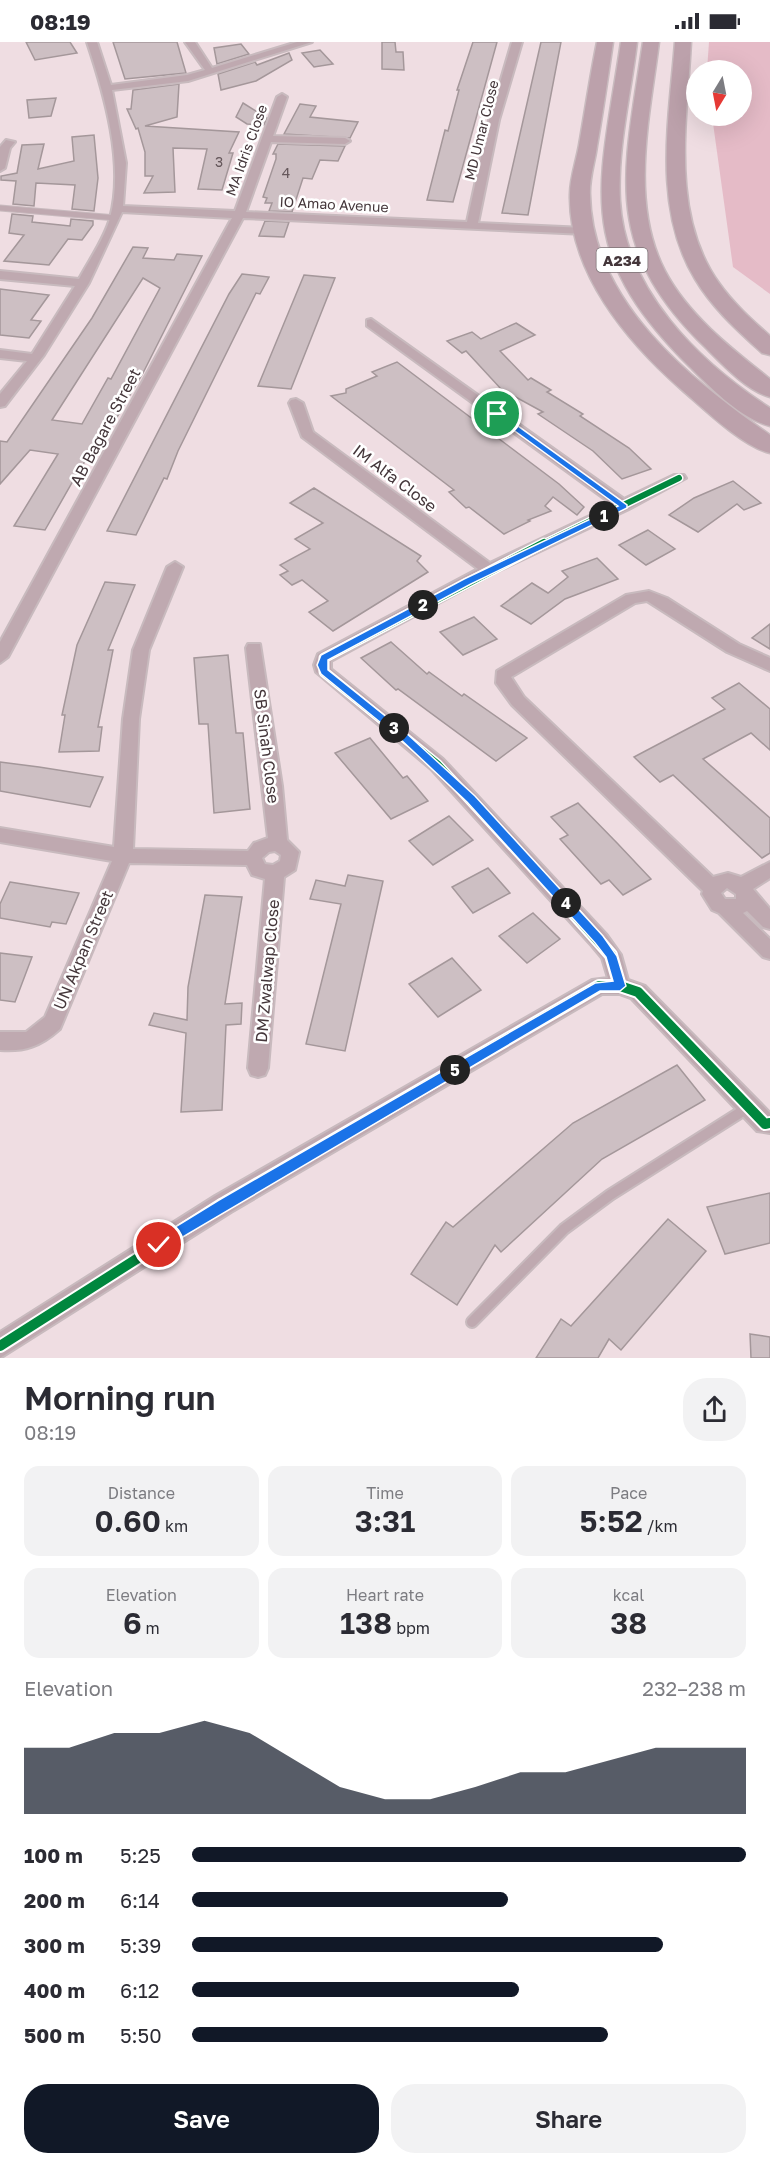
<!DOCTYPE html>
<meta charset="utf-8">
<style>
body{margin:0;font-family:"Golos Text",sans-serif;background:#f2f2f3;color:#2b2b33;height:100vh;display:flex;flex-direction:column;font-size:22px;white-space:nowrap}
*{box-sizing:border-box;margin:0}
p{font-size:20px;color:#7c7c81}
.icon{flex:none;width:33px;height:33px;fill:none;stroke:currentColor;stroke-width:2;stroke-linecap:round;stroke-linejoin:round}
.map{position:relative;height:1316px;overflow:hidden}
.sheet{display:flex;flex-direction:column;background:#fff;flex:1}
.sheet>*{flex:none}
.needle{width:39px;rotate:190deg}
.tools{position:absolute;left:686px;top:18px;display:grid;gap:12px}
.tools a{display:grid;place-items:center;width:66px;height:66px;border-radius:50%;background:#fff;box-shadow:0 6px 24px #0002;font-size:30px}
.pin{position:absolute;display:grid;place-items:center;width:51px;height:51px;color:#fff;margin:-26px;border:3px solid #fff;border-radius:50%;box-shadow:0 2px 6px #0007}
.km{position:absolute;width:30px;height:30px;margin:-15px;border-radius:50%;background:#222;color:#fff;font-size:16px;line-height:30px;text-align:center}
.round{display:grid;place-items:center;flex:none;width:63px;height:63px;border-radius:24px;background:#f2f2f3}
.headline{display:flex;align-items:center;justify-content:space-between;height:102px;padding:0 24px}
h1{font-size:33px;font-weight:600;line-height:45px}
.stats{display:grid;grid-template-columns:repeat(3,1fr);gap:9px;height:102px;padding:6px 24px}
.stats div{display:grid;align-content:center;border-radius:15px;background:#f2f2f3;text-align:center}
.stats b{font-size:30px;font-weight:600}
.stats small{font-size:16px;font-weight:400}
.stats p{font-size:16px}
.chart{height:168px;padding:12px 24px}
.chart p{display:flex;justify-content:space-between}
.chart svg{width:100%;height:108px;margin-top:6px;fill:#111827;opacity:.7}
.cta{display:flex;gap:12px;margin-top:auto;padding:12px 24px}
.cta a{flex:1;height:69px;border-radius:24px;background:#111827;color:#fff;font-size:24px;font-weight:600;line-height:69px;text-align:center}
.cta a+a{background:#f2f2f3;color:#2b2b33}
ul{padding:0 24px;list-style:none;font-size:20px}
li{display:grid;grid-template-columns:96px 72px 1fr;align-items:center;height:45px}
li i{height:15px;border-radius:8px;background:#111827}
.status{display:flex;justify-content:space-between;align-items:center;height:42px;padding:0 30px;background:#fff;direction:ltr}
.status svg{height:16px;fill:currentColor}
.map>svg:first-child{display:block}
.green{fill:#e5bbc7}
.building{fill:#cdbfc3;stroke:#a4979a;stroke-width:1.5;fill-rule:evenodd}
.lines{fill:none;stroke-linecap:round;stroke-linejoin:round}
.lane-far1-casing{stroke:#c8babe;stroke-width:7}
.lane-casing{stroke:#c8babe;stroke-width:14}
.street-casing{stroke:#c8babe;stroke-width:4}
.highway-casing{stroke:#c8babe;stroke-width:3}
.lane-far1{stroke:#bfa9b0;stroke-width:5}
.lane{stroke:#bfa9b0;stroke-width:10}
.street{fill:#bfa9b0;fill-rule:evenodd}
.highway{fill:#bca1ab;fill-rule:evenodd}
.cycleway-far2-casing{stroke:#fff;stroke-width:9}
.cycleway-far1-casing{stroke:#fff;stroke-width:11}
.cycleway-casing{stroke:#fff;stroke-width:14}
.cycleway-far2{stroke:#00873e;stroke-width:6}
.cycleway-far1{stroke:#00873e;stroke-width:8}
.cycleway{stroke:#00873e;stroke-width:10}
.route{fill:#1a73e8;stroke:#fff;stroke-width:1.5}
.labels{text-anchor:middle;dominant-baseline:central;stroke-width:5;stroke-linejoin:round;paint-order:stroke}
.far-street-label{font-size:14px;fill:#44363a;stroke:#fff}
.number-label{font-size:14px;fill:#66585c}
.shield{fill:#fff;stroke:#7c7275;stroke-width:1.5}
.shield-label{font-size:15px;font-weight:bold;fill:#44363a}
.street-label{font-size:16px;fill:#44363a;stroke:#fff}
</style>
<div class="status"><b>08:19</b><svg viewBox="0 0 49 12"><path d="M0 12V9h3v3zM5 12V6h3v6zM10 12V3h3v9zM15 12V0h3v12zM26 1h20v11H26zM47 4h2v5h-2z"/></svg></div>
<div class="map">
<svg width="770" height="1316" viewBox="0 0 770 1316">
<rect width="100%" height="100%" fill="#efdde2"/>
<polygon class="green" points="709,0 770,0 770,252 733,225 712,74 741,74 741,28 707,28"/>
<g class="building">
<polygon points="26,0 70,0 77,11 35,18"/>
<polygon points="113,0 177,0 186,31 125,37"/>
<polygon points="382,0 395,0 396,10 403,10 404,28 382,27"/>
<polygon points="473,0 497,0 453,160 427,158 445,88 448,89 459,48 457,48"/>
<polygon points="541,0 561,0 528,173 502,171"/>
<polygon points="241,2 249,12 217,22 214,6"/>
<polygon points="320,8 333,22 314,25 302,11"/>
<polygon points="289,11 292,18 256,39 221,48 218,32 255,20 257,23"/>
<polygon points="179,42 177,75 145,84 239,90 229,111 233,111 222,148 198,147 207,107 173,106 175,150 144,151 153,134 145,134 145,110 138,86 136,87 127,67 131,67 133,48"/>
<polygon points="56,56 51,74 29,76 27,58"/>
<polygon points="243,61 267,76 264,83 247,82 236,75"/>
<polygon points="300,62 316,64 310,75 358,80 350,96 284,92"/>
<polygon points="94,93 98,136 94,169 72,167 75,143 36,141 34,164 13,162 16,139 1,138 1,134 17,131 22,103 44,102 38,127 74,119 72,95"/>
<polygon points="278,102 345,104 338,119 320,118 312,137 303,136 292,170 269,169 272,161 265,161 267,156 263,155 276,117 276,112 273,112"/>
<polygon points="12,172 33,174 32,180 70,184 71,177 93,179 93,183 82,198 68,197 49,223 4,219 24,193 9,191"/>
<polygon points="265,179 289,180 284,195 259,194"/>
<path d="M133 205 148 206 143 216 174 218 177 212 202 214 143 331 113 382 109 381 77 432 45 488 14 484 58 412 30 408 0 442V399L7 400 33 362 92 276ZM143 236 160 246 111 337 108 336 82 382 52 378Z"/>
<polygon points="242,232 269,235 260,252 256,251 178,409 167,437 164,436 136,493 107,489 229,252"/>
<polygon points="304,233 335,236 291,347 258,344"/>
<polygon points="0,247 49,253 31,278 41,279 29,296 0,293"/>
<polygon points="516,281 535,293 500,309 528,338 531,336 551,348 547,350 583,372 580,374 629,406 651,427 622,437 593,409 538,372 543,370 501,347 466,309 462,311 447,299 472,290 481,297"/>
<polygon points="397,320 559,442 584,465 577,473 553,455 545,464 551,469 528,478 530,479 504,492 469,465 466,466 449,450 454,448 331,354 346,351 346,347 377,334 372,330"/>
<polygon points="733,439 761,461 744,468 737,462 698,490 669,473 694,456"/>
<polygon points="314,446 421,514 417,519 428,530 333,589 309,570 328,559 302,538 292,543 280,533 288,529 280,523 310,507 295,497 323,481 290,461"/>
<polygon points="648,488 675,507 646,523 619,503"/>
<polygon points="597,516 618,537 565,557 531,582 501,564 532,541 548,551 568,535 562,529"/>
<polygon points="105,540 135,543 108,608 113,608 98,685 102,685 99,709 59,710 65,673 62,673 77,603"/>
<polygon points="474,575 497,597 463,613 440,590"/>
<polygon points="770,582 770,607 752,596"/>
<polygon points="391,600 427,632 429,630 462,654 464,652 527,696 496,719 398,647 396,648 361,616"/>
<polygon points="228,613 236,691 243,691 250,767 214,771 208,682 199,682 194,616"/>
<polygon points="739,641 770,667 770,708 751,691 703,717 770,776 770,811 762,816 673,733 660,740 634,715 725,667 712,656"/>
<polygon points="370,696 403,736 407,734 428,759 391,777 335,711"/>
<polygon points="0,720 39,725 103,735 90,765 0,749"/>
<polygon points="578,761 618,802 651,837 623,853 609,838 601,842 560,797 568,793 551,775"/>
<polygon points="449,774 473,798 433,823 409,799"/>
<polygon points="488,826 510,851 473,871 452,845"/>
<polygon points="348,833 383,839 345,1009 306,1002 341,862 310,857 316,838 345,844"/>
<polygon points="10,840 79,851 66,882 52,880 50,885 0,876 0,862"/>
<polygon points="205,853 242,855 225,962 242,961 241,982 226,983 222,1068 181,1070 186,991 149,983 154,971 187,978 188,945"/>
<polygon points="533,871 560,897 527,921 499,894"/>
<polygon points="0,911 32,915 15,960 0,958"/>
<polygon points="452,916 481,948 438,975 409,942"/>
<polygon points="677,1023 705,1058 602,1117 501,1210 495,1203 457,1263 411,1232 446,1180 453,1185 573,1081"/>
<polygon points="770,1151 770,1201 725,1212 707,1165"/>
<polygon points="668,1177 706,1209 621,1308 609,1297 598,1316 536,1316 561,1277 571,1284"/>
<polygon points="750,1292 770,1295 770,1316 751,1316"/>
</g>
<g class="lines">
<g class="lane-far1-casing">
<polyline id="lane-far1" points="0,166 116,176"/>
</g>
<g class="lane-casing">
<polyline id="lane" points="472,1280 564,1187 610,1153 749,1065"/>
</g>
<g class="street-casing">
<g id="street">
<path d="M87 0H97L111 43 187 33 205 28 185 0H195L212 26 297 0H312L188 39 112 48 126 121 123 164 235 169 277 55 282 52 287 55 273 94 345 96 350 99 345 102 271 100 246 170 467 180 489 78 512 0H522L499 78 478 181 585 186 591 189 585 192 243 176 8 615 0 621V600L232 176 122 170 89 241 44 313 5 364 0 365V352L27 319 0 316V308L32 312 75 244 0 237V229L79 237C89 218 105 196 110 176 125 122 104 51 87 0Z"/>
<polygon points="6,98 15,100 10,106 5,126 0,129 0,105"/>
<polygon points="371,277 624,457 674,433 684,433 686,436 629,467 494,531 331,619 331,627 443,717 606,892 621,913 628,938 645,944 770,1071 770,1091 757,1089 631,956 620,952 602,952 231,1170 0,1316 0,1290 215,1154 592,938 608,936 602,916 592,904 431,727 316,630 314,623 318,612 478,527 302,395 289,361 291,358 296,357 303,361 313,390 490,521 613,463 367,284 367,278"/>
<path d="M175 520 183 525 149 608 139 677 133 807 248 809 254 801 268 796 246 606 248 602H260L282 744 287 798 299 810 295 828 284 835 268 1026 265 1033 258 1035 251 1033 248 1026 265 837 252 833 247 823 129 821 60 987C41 1004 25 1010 0 1008V990H26L45 975 112 819 0 800V786L114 805 123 677 133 608 167 525ZM269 810 275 809 281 813 280 819 273 823 265 822 262 816Z"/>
<path d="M649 549 667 556 739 602 770 616V629L727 610 647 559 635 561 511 635 524 655 713 835 728 831 741 835 770 820V836L753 847 770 867V887L763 885 747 869 743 871 770 897V917L763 915 719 871 712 868 702 852 703 849 512 663 496 641 497 629 626 553ZM727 846 736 852V857H725L721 851Z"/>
</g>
</g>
<g class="highway-casing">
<g id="highway">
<path d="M597 0H613C608 35 603 69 597 104 595 120 589 137 590 153 592 260 690 337 770 393V411C743 405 704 367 682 348 627 300 568 230 570 152 570 136 576 120 579 103 585 69 590 34 597 0Z"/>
<path d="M621 0H637C631 52 617 106 620 159 625 248 699 320 770 366V384C741 377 711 346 690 325 572 208 599 148 621 0Z"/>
<path d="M643 0H659C650 73 629 160 665 229 688 273 732 307 770 337V355C747 349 722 322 705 305 600 203 624 131 643 0Z"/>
<path d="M675 0H691C687 79 670 173 719 241 733 261 752 278 770 294V313L762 311C737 288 712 266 695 237 652 166 669 78 675 0Z"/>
</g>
</g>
<use href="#lane-far1" class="lane-far1"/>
<use href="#lane" class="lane"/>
<use href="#street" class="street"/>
<use href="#highway" class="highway"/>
<g class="cycleway-far2-casing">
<polyline id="cycleway-far2" points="541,503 679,436"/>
</g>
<g class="cycleway-far1-casing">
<polyline id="cycleway-far1" points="544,501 324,616 324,630 437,722 565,861"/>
</g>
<g class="cycleway-casing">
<g id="cycleway">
<polyline points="563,859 611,913 620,944"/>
<polyline points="0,1304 223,1162 599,944 620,944 638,950 765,1082 770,1081"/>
</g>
</g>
<use href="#cycleway-far2" class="cycleway-far2"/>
<use href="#cycleway-far1" class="cycleway-far1"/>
<use href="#cycleway" class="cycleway"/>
</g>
<polygon class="route" points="494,371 500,371 627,463 627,466 471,542 328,618 328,628 404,689 475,754 603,894 617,914 626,944 620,949 600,949 159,1209 154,1208 154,1198 219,1158 595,941 613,939 606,915 595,901 467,760 397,694 321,632 317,623 321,613 464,537 618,464 494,374"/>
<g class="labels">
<g class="far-street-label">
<text transform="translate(481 88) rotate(-76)">MD Umar Close</text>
<text transform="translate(246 108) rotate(-70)">MA Idris Close</text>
<text transform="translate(334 162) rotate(3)">IO Amao Avenue</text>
</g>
<g class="number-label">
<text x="219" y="119">3</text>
<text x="286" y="130">4</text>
</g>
<rect class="shield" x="596.5" y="206" width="51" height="24" rx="4.5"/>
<g class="shield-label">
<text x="622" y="218">A234</text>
</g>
<g class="street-label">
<text transform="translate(105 385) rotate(-62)">AB Bagare Street</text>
<text transform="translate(395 436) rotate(37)">IM Alfa Close</text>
<text transform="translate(267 704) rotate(83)">SB Sinah Close</text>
<text transform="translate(83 908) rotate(-67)">UN Akpan Street</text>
<text transform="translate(267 929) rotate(-85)">DM Zwalwap Close</text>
</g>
</g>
</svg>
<div class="tools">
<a><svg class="needle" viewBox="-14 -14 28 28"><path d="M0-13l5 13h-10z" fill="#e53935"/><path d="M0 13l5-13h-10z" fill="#7c7c81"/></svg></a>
</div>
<div class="pin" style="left:497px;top:372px;background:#1e9e55"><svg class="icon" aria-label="arrive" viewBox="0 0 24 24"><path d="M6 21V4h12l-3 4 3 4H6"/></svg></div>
<div class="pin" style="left:159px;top:1203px;background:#d93025"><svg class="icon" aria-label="check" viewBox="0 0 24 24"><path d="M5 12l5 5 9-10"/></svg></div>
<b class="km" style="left:604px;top:474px">1</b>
<b class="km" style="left:423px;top:563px">2</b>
<b class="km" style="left:394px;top:686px">3</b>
<b class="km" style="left:566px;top:861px">4</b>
<b class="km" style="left:455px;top:1028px">5</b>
</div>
<section class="sheet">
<div class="headline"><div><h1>Morning run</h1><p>08:19</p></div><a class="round"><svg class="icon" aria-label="share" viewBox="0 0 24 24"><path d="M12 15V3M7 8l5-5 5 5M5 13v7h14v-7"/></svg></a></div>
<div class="stats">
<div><p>Distance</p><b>0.60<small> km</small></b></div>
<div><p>Time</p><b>3:31</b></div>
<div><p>Pace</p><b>5:52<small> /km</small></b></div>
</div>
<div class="stats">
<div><p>Elevation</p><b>6<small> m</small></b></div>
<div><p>Heart rate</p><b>138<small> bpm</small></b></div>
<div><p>kcal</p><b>38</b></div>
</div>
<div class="chart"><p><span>Elevation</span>232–238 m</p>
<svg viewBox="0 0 160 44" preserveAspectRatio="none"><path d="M0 44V17L10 17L20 11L30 11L40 6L50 11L60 22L70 33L80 38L90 38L100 33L110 27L120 27L130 22L140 17L150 17L160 17V44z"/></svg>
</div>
<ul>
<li><b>100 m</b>5:25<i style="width:100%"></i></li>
<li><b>200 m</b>6:14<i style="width:57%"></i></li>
<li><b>300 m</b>5:39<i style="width:85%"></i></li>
<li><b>400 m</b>6:12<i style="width:59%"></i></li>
<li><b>500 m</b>5:50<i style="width:75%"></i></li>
</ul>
<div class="cta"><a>Save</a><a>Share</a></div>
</section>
